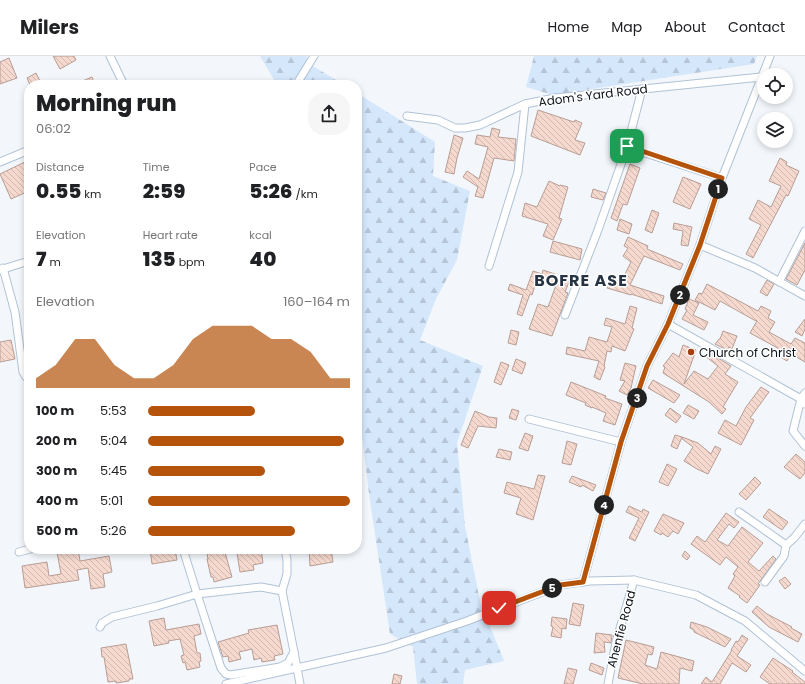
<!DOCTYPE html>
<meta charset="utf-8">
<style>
body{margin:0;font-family:Poppins,sans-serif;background:#f6f6f6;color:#202124;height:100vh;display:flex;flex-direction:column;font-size:15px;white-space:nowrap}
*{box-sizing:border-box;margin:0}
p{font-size:13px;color:#757577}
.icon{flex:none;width:22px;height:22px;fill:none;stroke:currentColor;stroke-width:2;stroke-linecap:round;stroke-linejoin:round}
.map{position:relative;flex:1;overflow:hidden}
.details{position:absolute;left:24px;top:24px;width:338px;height:474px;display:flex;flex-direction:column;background:#fff;border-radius:16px;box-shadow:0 2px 6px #0003}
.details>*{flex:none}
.controls{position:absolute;left:757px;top:12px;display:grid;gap:8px}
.controls a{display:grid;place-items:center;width:36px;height:36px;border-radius:50%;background:#fff;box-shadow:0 2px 6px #0003;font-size:20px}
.pin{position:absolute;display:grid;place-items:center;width:34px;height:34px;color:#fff;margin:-17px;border-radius:8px;box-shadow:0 2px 6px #0006}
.km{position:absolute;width:20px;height:20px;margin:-10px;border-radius:50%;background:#222;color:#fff;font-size:11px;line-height:20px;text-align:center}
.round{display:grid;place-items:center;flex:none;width:42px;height:42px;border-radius:16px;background:#f6f6f6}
.headline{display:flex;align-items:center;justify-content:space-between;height:68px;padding:0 12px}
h1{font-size:22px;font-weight:800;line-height:30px}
.figures{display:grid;grid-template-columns:repeat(3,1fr);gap:6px;height:68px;padding:4px 12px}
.figures div{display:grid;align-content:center}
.figures b{font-size:20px;font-weight:800}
.figures small{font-size:11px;font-weight:400}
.figures p{font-size:11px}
.chart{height:112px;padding:8px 12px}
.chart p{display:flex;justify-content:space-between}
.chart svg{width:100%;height:72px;margin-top:4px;fill:#b45309;opacity:.7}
ul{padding:0 12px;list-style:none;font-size:13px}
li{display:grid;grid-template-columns:64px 48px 1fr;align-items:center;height:30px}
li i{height:10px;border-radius:5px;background:#b45309}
header{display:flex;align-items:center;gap:24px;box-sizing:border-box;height:56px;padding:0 20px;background:#fff;border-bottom:1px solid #e0e0e0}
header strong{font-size:19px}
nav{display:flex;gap:22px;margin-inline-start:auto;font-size:14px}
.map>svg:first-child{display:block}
.forest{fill:url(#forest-firs)}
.building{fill:url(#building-back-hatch);stroke:#b89d94}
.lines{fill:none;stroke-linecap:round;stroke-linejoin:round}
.street-casing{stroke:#b0c2d6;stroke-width:9}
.street{stroke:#fff;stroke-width:7}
.route-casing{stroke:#fff;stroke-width:8}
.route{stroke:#b45309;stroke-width:5}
.poi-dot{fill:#a54013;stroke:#fff;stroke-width:1.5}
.labels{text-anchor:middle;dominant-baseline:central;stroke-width:3;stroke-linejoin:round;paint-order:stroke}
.street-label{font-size:12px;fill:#0e141b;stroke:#fff}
.poi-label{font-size:12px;fill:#0e141b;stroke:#fff;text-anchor:start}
.district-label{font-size:16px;font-weight:bold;letter-spacing:1px;fill:#253343;stroke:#fff}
</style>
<header>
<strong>Milers</strong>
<nav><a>Home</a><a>Map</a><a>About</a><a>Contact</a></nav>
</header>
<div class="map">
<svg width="805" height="628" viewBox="0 0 805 628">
<defs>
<pattern id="forest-firs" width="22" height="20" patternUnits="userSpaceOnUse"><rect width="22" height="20" fill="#d5e7fb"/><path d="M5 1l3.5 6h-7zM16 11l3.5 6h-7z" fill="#b6c5d7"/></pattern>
<pattern id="building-back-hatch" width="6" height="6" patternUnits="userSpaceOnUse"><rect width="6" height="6" fill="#f5d9cf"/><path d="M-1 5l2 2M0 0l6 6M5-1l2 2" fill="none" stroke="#d1b9b1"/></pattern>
</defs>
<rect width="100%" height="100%" fill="#f3f7fb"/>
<g class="forest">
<polygon points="260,0 306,0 313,10 344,29 277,29"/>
<polygon points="534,0 757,0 754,8 553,39 526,31"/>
<polygon points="357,37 435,86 433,120 470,135 457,204 436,243 420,284 483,310 457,387 465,470 481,550 511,558 489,568 504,605 465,614 463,628 417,628 413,591 390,578 369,438 357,338"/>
</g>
<g class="building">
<polygon points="53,0 74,0 76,4 60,13"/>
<polygon points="9,2 17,22 0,28 0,6"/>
<polygon points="36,17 40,25 30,29 27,22"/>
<polygon points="92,21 95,29 73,29"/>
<polygon points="538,54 574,66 575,64 582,67 575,84 585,87 580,99 531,80"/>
<polygon points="492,72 500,74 498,81 516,83 514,105 494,102 483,142 475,140 478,131 463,121 467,115 479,123 488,91 475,88 477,79 490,81"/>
<polygon points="454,79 463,82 457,102 454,118 445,116"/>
<polygon points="780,102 787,106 786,109 799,115 788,140 786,139 753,202 746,198 761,169 749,163 758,144 771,151 781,130 769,125"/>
<polygon points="29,104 29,135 11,143 0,118"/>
<polygon points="630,108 640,112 627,149 623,148 617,165 611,162"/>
<polygon points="683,121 701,128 690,153 673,146"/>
<polygon points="549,125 560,130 560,129 568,131 559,162 562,163 553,184 543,180 548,168 522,160 525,147 537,151"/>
<polygon points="593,133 606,137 603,144 591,141"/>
<polygon points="652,154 659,157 652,177 645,174"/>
<polygon points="620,163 632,168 629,178 617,174"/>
<polygon points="674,167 692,171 688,190 681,189 683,175 673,173"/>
<polygon points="628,181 648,190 647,193 683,208 680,214 644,200 630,229 664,240 662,248 631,238 631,239 607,232 610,223 621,226 631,206 623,200 628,192 624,190"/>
<polygon points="553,185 582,193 580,204 550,196"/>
<polygon points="805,187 805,214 797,229 786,223"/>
<polygon points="543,214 555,218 554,221 569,226 565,236 568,237 552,280 529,273 538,248 548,251 556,229 537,223 532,239 530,238 522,260 517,258 523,239 508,234 510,228 526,234 533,215 542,218"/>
<polygon points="767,224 774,228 767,240 760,236"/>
<polygon points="707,228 758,255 761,250 771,255 768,262 775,266 769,276 791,288 795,282 805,287 805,306 791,298 787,305 782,302 785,296 750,277 757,265 754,264 720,245 715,254 695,244 699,237 702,238"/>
<polygon points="689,243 699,247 693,259 708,266 704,274 682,263 687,254 685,253"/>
<polygon points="630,250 637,252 632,272 634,273 625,295 612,290 611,296 607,295 604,310 605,311 600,324 594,321 599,305 566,298 567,291 585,295 589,281 607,286 612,271 604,269 606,262 625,268"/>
<polygon points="805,263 805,273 802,280 795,276"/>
<polygon points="511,274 519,276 516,289 508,287"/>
<polygon points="723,275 737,280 732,293 729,291 727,294 715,288 719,283 720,283"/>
<polygon points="11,284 15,303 0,306 0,286"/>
<polygon points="683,289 696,294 684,328 694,315 708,323 718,310 705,300 708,296 731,310 725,318 738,326 723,351 726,353 722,358 709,346 663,317 665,311 663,310 673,297 679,301"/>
<polygon points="516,303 526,307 522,318 512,314"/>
<polygon points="501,306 509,309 501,329 494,326"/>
<polygon points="625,307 636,310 631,332 627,339 619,335 625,325 620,324"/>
<polygon points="653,324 680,339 674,347 648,332"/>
<polygon points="571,326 606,340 605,342 622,348 615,369 603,365 606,357 592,351 592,352 585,349 586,347 566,339"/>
<polygon points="761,331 769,336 750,362 754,364 741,389 718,377 725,364 736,370 746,351"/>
<polygon points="688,349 699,355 694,363 683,357"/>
<polygon points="670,352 681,360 676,367 665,359"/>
<polygon points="512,353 519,355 516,364 509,362"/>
<polygon points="475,355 489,361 497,362 496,372 478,370 468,392 461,389"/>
<polygon points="525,377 533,380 528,395 519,392"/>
<polygon points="675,379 682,381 677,393 671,390"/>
<polygon points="682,381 698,387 711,398 715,390 721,393 708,418 697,413 684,405 693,391 681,382"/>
<polygon points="567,385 577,388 571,409 562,407"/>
<polygon points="499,393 512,396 510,404 496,401"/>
<polygon points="796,398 805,406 805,417 800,423 784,411"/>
<polygon points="667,408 677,413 668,430 659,426"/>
<polygon points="538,419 545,420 533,464 516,458 521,442 504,437 507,426 534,433"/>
<polygon points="572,420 596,429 593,435 582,429 581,431 569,426"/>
<polygon points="755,421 761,427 746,444 739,438"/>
<polygon points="629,450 642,456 643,453 649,456 635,485 629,482 639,462 626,456"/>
<polygon points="769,453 788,466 782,474 763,461"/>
<polygon points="726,457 739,466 734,472 729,468 717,484 728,490 742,471 763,487 748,506 759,515 773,500 776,503 758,528 760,529 747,547 739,541 740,540 728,532 735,520 733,518 738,511 726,501 720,509 691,488 697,480 705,486"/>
<polygon points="663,458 684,467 678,478 673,475 668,481 662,477 661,479 654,475"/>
<polygon points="74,493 78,493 80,505 109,500 112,516 103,518 105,531 91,533 88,512 77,514 79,524 25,532 22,510 47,506 49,520 61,518 57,496"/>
<polygon points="150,493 175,493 177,504 152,508"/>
<polygon points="224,493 232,521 214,526 213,521 211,521 207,503 208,503 207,498"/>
<polygon points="261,493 263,507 253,509 254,514 240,516 237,497"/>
<polygon points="309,493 331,493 333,506 310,510"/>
<polygon points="685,495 690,500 687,504 682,500"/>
<polygon points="785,521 791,528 785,533 779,525"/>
<polygon points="573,547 584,549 580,570 569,568"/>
<polygon points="757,550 767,558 792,571 791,572 802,578 798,586 769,571 752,556"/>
<polygon points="552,561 567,563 566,573 562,572 561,582 551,580 553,571 551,570"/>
<polygon points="164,562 166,574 199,568 201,578 194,580 197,597 200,597 201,605 199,606 200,611 187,614 185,606 183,607 181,600 184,599 180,583 168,585 169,587 154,590 149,565"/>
<polygon points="691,566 707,571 731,583 725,591 694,576 694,574 690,572"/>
<polygon points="277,569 283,598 274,600 275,604 262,606 261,602 254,604 252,593 239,596 241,603 229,606 228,600 223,601 218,586 249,577 248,574"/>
<polygon points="596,577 612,579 611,587 604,586 605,596 594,597"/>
<polygon points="742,579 748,583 737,600 751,609 746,616 732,607 720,628 701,628 706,621 712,626 732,594 731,594 736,585 738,586"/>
<polygon points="626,584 654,591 652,599 648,598 645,609 657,613 661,596 694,605 692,615 680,612 679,628 643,628 618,622"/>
<polygon points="126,588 133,623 129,623 129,625 116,627 116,625 108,626 104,601 102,601 101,592"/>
<polygon points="773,602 793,615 792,616 805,626 805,628 770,628 760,621"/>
<polygon points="591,607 604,612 602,619 589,614"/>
<polygon points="568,612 577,614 573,628 564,628"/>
<polygon points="394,618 402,620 400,628 392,628"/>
</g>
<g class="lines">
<g class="street-casing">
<g id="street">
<polyline points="110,0 124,29"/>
<polyline points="296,29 314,0"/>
<polyline points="407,60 438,64 455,72 465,72 480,69 525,48 555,42 761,21"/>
<polyline points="627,91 642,33"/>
<polyline points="0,106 29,94"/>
<polyline points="700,189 755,212 805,240"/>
<polyline points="489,210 518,116 525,48"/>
<polyline points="3,212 15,256 23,316 26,321 29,322"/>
<polyline points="0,214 29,205"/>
<polyline points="779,226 805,175"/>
<polyline points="565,259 598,174 627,91 722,122 770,0"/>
<polyline points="668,268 700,189 722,122"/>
<polyline points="805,337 801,343 793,375 805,390"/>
<polyline points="529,363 621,386 647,310 668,268 801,343 805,348"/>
<polyline points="739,456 786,489 794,482 805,468"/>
<polyline points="183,493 197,538 221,612 226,618 231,619 280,611 288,607 294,596 282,535 287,518 287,504 285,493"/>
<polyline points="19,496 30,493"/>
<polyline points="583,526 621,386"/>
<polyline points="765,526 784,500 786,489"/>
<polyline points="100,571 102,567 112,561 157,550 197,538 261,531 282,535"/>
<polyline points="294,596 300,628"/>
<polyline points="226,628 386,592 467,565 560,529 590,525 634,524"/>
<polyline points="608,628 616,586 634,524 696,539 745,565 805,615"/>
</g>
</g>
<use href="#street" class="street"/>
</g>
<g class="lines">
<g class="route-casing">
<polyline id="route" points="499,552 560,529 583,526 621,386 647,310 668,268 700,189 722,122 627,90"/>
</g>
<use href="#route" class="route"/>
</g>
<circle class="poi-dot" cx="691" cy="296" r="4"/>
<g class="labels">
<g class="street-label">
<text transform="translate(593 39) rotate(-7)">Adom's Yard Road</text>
<text transform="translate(621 573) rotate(-75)">Ahenfie Road</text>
</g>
<g class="poi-label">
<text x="699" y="296">Church of Christ</text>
</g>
<g class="district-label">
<text x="581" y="224">BOFRE ASE</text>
</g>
</g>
</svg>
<div class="controls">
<a><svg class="icon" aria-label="locate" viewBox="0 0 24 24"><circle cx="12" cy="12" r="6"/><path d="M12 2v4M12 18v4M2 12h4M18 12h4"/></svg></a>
<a><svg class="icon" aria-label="layers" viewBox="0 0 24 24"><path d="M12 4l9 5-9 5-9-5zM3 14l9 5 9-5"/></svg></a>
</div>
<div class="pin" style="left:627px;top:90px;background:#1e9e55"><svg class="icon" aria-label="arrive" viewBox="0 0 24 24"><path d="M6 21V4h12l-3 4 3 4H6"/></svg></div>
<div class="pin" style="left:499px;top:552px;background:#d93025"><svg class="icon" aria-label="check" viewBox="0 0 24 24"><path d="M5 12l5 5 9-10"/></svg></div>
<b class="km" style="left:718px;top:133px">1</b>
<b class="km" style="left:680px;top:239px">2</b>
<b class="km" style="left:637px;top:342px">3</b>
<b class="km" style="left:604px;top:449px">4</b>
<b class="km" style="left:552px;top:532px">5</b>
<section class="details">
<div class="headline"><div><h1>Morning run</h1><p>06:02</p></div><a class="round"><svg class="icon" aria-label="share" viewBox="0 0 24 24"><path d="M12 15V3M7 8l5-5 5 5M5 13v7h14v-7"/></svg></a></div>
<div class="figures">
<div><p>Distance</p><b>0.55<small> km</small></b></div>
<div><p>Time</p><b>2:59</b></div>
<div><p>Pace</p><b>5:26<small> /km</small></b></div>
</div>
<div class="figures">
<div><p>Elevation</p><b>7<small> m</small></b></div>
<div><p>Heart rate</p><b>135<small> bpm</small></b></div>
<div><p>kcal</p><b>40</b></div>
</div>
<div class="chart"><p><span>Elevation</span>160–164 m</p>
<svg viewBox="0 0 160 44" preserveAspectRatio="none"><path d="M0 44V38L10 30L20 14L30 14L40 30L50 38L60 38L70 30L80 14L90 6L100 6L110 6L120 14L130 14L140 22L150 38L160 38V44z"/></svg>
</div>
<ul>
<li><b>100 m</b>5:53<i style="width:53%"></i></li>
<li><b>200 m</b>5:04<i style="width:97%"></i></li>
<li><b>300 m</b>5:45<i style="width:58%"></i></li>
<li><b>400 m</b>5:01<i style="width:100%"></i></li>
<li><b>500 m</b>5:26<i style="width:73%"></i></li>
</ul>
</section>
</div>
